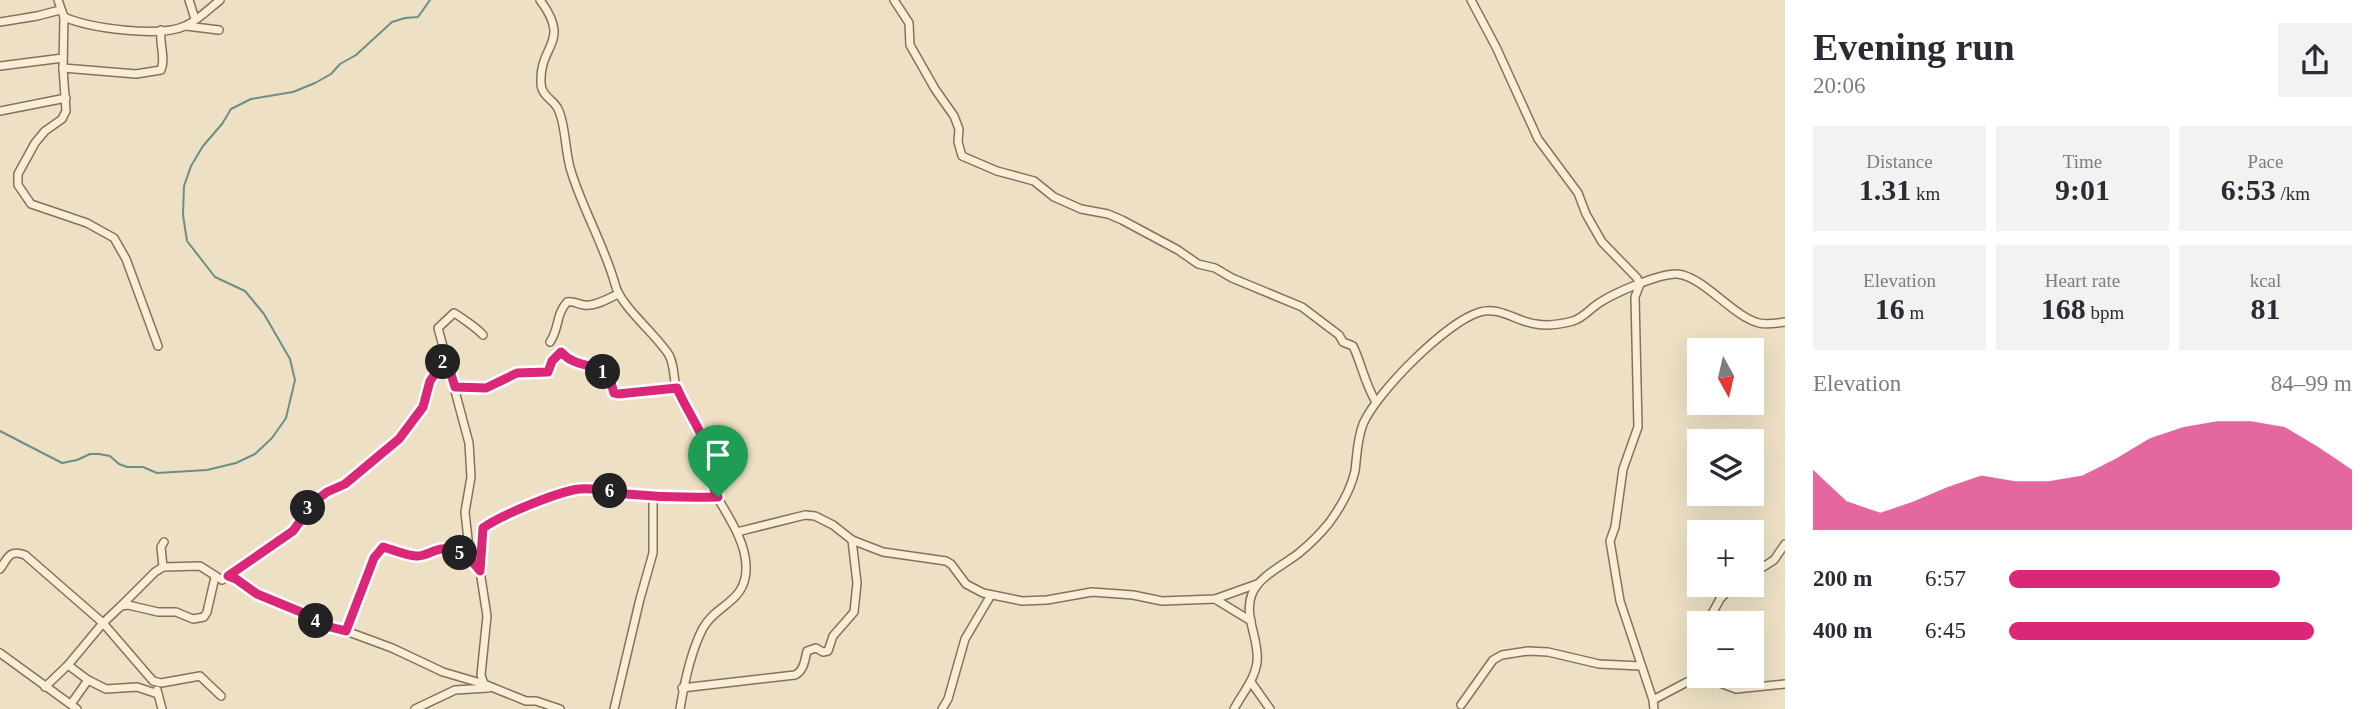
<!DOCTYPE html>
<meta charset="utf-8">
<style>
body{margin:0;font-family:Georgia,serif;background:#f2f2f3;color:#2b2b33;height:100vh;display:flex;flex-direction:column;font-size:26px;white-space:nowrap}
*{box-sizing:border-box;margin:0}
p{font-size:23px;color:#7c7c81}
.icon{flex:none;width:38px;height:38px;fill:none;stroke:currentColor;stroke-width:2;stroke-linecap:round;stroke-linejoin:round}
.map{position:relative;flex:1;overflow:hidden}
.panel{display:flex;flex-direction:column;background:#fff;width:595px}
.panel>*{flex:none}
.needle{width:46px;rotate:172deg}
.tools{position:absolute;left:1687px;top:338px;display:grid;gap:14px}
.tools a{display:grid;place-items:center;width:77px;height:77px;border-radius:0px;background:#fff;box-shadow:0 7px 28px #0002;font-size:35px}
.pin{position:absolute;display:grid;place-items:center;width:60px;height:60px;color:#fff;margin:-72px -30px;border-radius:50% 50% 50% 0;rotate:-45deg;box-shadow:0 0 7px #0007}
.pin .icon{rotate:45deg}
.km{position:absolute;width:35px;height:35px;margin:-18px;border-radius:50%;background:#222;color:#fff;font-size:19px;line-height:35px;text-align:center}
.round{display:grid;place-items:center;flex:none;width:74px;height:74px;border-radius:0px;background:#f2f2f3}
.overview{display:flex;align-items:center;justify-content:space-between;height:119px;padding:0 28px}
h1{font-size:38px;font-weight:800;line-height:52px}
.stats{display:grid;grid-template-columns:repeat(3,1fr);gap:10px;height:119px;padding:7px 28px}
.stats div{display:grid;align-content:center;border-radius:0px;background:#f2f2f3;text-align:center}
.stats b{font-size:30px;font-weight:800}
.stats small{font-size:19px;font-weight:400}
.stats p{font-size:19px}
.chart{height:196px;padding:14px 28px}
.chart p{display:flex;justify-content:space-between}
.chart svg{width:100%;height:126px;margin-top:7px;fill:#db2777;opacity:.7}
ul{padding:0 28px;list-style:none;font-size:23px}
li{display:grid;grid-template-columns:112px 84px 1fr;align-items:center;height:52px}
li i{height:18px;border-radius:9px;background:#db2777}
main{display:flex;flex:1;min-height:0}
.map>svg:first-child{display:block}
.lines{fill:none;stroke-linecap:round;stroke-linejoin:round}
.stream{stroke:#6d8e85;stroke-width:2}
.minor-casing{stroke:#87715b;stroke-width:10}
.minor{stroke:#f8edd7;stroke-width:7}
.route-casing{stroke:#fff;stroke-width:14}
.route{stroke:#db2777;stroke-width:9}
</style>
<main>
<div class="map">
<svg width="1785" height="709" viewBox="0 0 1785 709">
<rect width="100%" height="100%" fill="#ede0c4"/>
<g class="lines">
<polyline class="stream" points="0,431 62,463 77,460 90,454 99,454 110,456 119,464 127,467 143,467 157,473 207,470 236,463 255,454 272,438 286,418 295,380 290,359 264,314 245,291 215,277 187,241 183,215 184,186 191,166 203,146 222,124 231,109 251,99 293,92 315,83 331,74 340,64 356,55 392,22 405,18 418,17 430,0"/>
<g class="minor-casing">
<g id="minor">
<polyline points="58,0 64,17 63,68 66,111 62,119 45,131 35,143 18,174 18,185 31,204 87,223 114,238 126,259 158,346"/>
<polyline points="189,0 195,19"/>
<path d="M540 0C572 43 539 44 541 83 541 96 554 100 558 109 566 124 565 154 571 171 583 210 604 245 615 284 620 306 655 333 669 355 675 366 673 379 677 391 684 411 698 428 707 447 714 460 709 475 713 489 714 494 720 501 723 507 733 524 745 544 746 565 748 602 716 604 703 628 691 651 684 684 680 709"/>
<path d="M894 0 909 23 910 45 935 89 954 116 959 129 958 142 962 156 997 171 1034 181 1054 197 1081 209 1108 214 1122 220 1178 250 1198 264 1215 268 1232 278 1302 307 1339 335 1343 342 1353 346C1362 365 1365 384 1376 402"/>
<polyline points="1471,0 1496,47 1538,139 1578,193 1586,214 1602,242 1637,278 1640,284 1635,297 1638,427 1623,469 1615,527 1610,541 1620,601 1653,700 1654,709"/>
<path d="M64 17C90 28 159 38 185 26 197 21 210 8 220 0"/>
<polyline points="0,22 37,16 60,10"/>
<polyline points="186,26 219,30"/>
<polyline points="0,66 63,58"/>
<path d="M63 68 136 74 161 70C166 59 159 42 161 30"/>
<polyline points="0,111 66,98"/>
<path d="M483 335C479 330 461 317 454 313L438 328 469 443 471 477 465 512 469 549 480 571 487 616 481 675 484 684 526 701H536L560 709"/>
<path d="M550 342C560 327 555 316 567 302 575 301 577 304 584 305 595 307 609 298 618 294"/>
<path d="M455 387 486 388 518 373 548 372 552 361 561 352C576 369 597 362 608 376 611 380 613 387 614 392L626 395 677 388"/>
<polyline points="737,532 805,515 815,516 833,525 852,540 883,552 946,561 951,564 966,584 983,593 1022,601 1047,600 1092,592 1133,595 1162,601 1215,599 1257,584"/>
<polyline points="163,567 161,547 164,542"/>
<path d="M0 569C8 558 9 549 25 555L103 623 153 681 161 683 200 676 221 696"/>
<path d="M480 570 483 528C501 514 551 495 573 490 591 486 608 492 626 494 656 497 687 498 718 497"/>
<polyline points="1752,574 1774,560 1785,544"/>
<polyline points="228,576 236,579 257,594 312,617 322,626 346,631 392,648 443,672 484,684"/>
<polyline points="1215,599 1251,621"/>
<polyline points="121,606 155,572 163,567 200,566 222,580 293,531 315,501 327,492 345,484 399,439 423,407 431,381 446,358"/>
<polyline points="1707,623 1720,599 1734,584"/>
<polyline points="346,631 374,558 383,547 418,557 441,548 447,549 465,555 472,560"/>
<polyline points="0,653 77,709"/>
<polyline points="68,665 88,680 106,689 137,687 158,694"/>
<polyline points="1251,682 1270,709"/>
<polyline points="45,687 68,665 103,623 121,606 128,605 158,612 176,612 193,619 204,617 207,612 215,577"/>
<path d="M682 688 795 675C804 671 805 659 807 651L816 648 823 652 828 651 833 636 854 612 857 583 852 540"/>
<polyline points="157,690 162,709"/>
<polyline points="1653,700 1687,682 1701,679 1712,680 1736,689 1785,684"/>
<polyline points="71,704 88,680"/>
<polyline points="1461,705 1493,660 1502,655 1528,651 1548,652 1599,664 1641,666"/>
<polyline points="415,709 455,690 488,688"/>
<polyline points="614,709 640,599 653,553 653,496"/>
<polyline points="942,709 948,699 965,639 991,595"/>
<path d="M1234 709C1242 694 1255 679 1257 662 1260 640 1243 616 1252 594 1259 576 1284 565 1299 553 1310 544 1320 534 1329 523 1340 508 1351 489 1355 471 1357 455 1357 440 1363 424 1377 392 1446 322 1480 312 1500 306 1517 322 1536 324 1547 326 1562 324 1573 321 1583 318 1590 309 1599 303 1614 293 1660 273 1677 274 1703 276 1732 316 1759 323 1767 325 1777 323 1785 322"/>
</g>
</g>
<use href="#minor" class="minor"/>
</g>
<g class="lines">
<g class="route-casing">
<path id="route" d="M561 352C576 369 597 362 608 376 611 380 612 387 614 393L618 394 677 388C685 408 708 441 711 459 713 472 710 486 718 497 687 498 657 497 626 494 608 492 591 486 573 490 551 495 501 515 483 528L480 571C471 558 455 545 437 550 430 552 423 557 416 556 405 555 394 550 383 547L374 558 346 631 322 625 313 617 257 594 236 579 228 576 293 531 315 501 327 492 345 484 399 439 423 407 430 381 446 358 455 387 486 388 517 373 548 372 552 361Z"/>
</g>
<use href="#route" class="route"/>
</g>
</svg>
<div class="tools">
<a><svg class="needle" viewBox="-14 -14 28 28"><path d="M0-13l5 13h-10z" fill="#e53935"/><path d="M0 13l5-13h-10z" fill="#7c7c81"/></svg></a>
<a><svg class="icon" aria-label="layers" viewBox="0 0 24 24"><path d="M12 4l9 5-9 5-9-5zM3 14l9 5 9-5"/></svg></a>
<a>+</a>
<a>−</a>
</div>
<div class="pin" style="left:718px;top:497px;background:#1e9e55"><svg class="icon" aria-label="arrive" viewBox="0 0 24 24"><path d="M6 21V4h12l-3 4 3 4H6"/></svg></div>
<b class="km" style="left:603px;top:372px">1</b>
<b class="km" style="left:443px;top:362px">2</b>
<b class="km" style="left:308px;top:508px">3</b>
<b class="km" style="left:316px;top:621px">4</b>
<b class="km" style="left:460px;top:553px">5</b>
<b class="km" style="left:610px;top:491px">6</b>
</div>
<section class="panel">
<div class="overview"><div><h1>Evening run</h1><p>20:06</p></div><a class="round"><svg class="icon" aria-label="share" viewBox="0 0 24 24"><path d="M12 15V3M7 8l5-5 5 5M5 13v7h14v-7"/></svg></a></div>
<div class="stats">
<div><p>Distance</p><b>1.31<small> km</small></b></div>
<div><p>Time</p><b>9:01</b></div>
<div><p>Pace</p><b>6:53<small> /km</small></b></div>
</div>
<div class="stats">
<div><p>Elevation</p><b>16<small> m</small></b></div>
<div><p>Heart rate</p><b>168<small> bpm</small></b></div>
<div><p>kcal</p><b>81</b></div>
</div>
<div class="chart"><p><span>Elevation</span>84–99 m</p>
<svg viewBox="0 0 160 44" preserveAspectRatio="none"><path d="M0 44V23L10 34L20 38L30 34L40 29L50 25L60 27L70 27L80 25L90 19L100 12L110 8L120 6L130 6L140 8L150 15L160 23V44z"/></svg>
</div>
<ul>
<li><b>200 m</b>6:57<i style="width:79%"></i></li>
<li><b>400 m</b>6:45<i style="width:89%"></i></li>
</ul>
</section>
</main>
